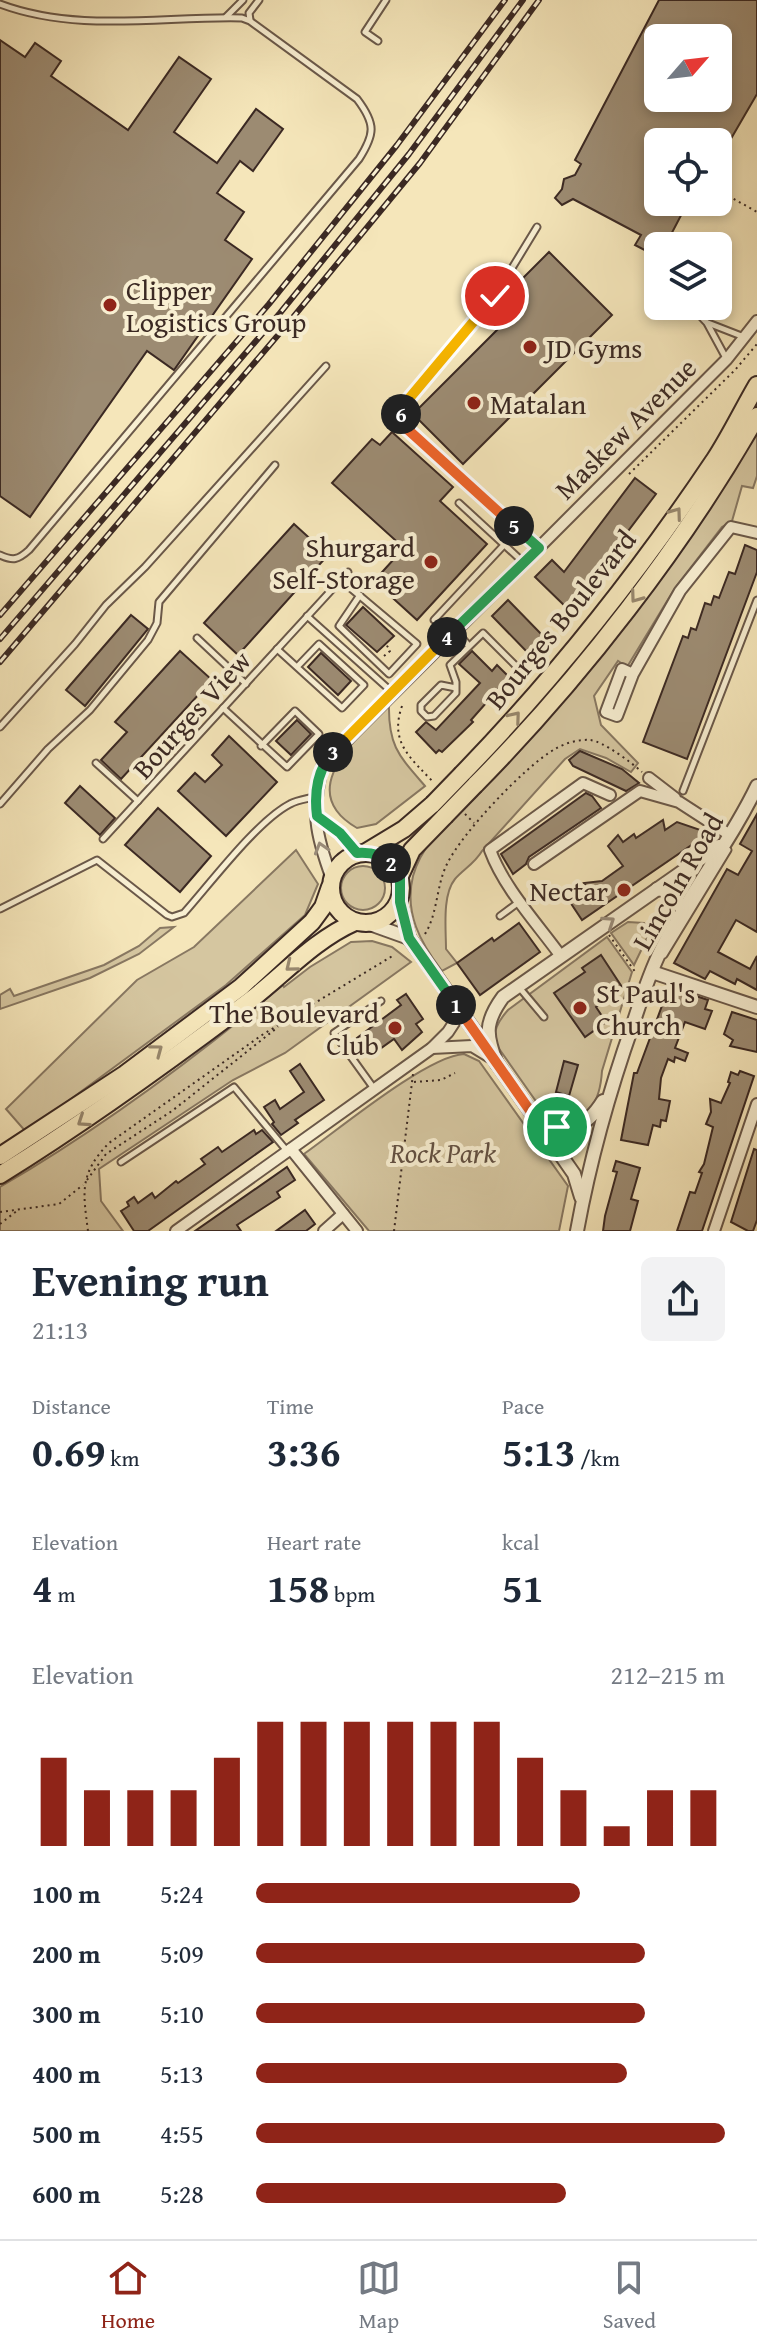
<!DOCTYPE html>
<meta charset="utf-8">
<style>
body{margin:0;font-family:"Gentium Book Plus",serif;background:#f2f2f3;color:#1f2937;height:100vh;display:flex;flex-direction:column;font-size:30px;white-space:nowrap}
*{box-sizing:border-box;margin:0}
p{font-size:26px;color:#747a83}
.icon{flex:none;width:44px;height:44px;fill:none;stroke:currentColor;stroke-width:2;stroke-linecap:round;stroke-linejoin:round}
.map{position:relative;height:1231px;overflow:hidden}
.details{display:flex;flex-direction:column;background:#fff;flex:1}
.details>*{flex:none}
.needle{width:52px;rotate:62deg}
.buttons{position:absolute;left:644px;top:24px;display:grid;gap:16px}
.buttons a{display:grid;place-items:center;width:88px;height:88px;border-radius:12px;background:#fff;box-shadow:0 4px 12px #0003;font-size:40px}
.pin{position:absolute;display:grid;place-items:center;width:68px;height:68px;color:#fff;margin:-34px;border:4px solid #fff;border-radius:50%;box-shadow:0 2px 8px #0007}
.km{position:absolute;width:40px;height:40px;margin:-20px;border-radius:50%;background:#222;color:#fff;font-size:22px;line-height:40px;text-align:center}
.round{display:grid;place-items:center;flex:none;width:84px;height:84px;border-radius:12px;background:#f2f2f3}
.headline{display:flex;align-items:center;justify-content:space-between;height:136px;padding:0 32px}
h1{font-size:44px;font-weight:600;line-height:60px}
.figures{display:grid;grid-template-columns:repeat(3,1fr);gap:12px;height:136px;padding:8px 32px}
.figures div{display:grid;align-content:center}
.figures b{font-size:40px;font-weight:600}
.figures small{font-size:22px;font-weight:400}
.figures p{font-size:22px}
.chart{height:224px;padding:16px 32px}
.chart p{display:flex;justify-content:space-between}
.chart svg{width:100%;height:144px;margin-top:8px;stroke:#8f2418;stroke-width:6}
ul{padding:0 32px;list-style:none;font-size:26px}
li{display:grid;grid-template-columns:128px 96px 1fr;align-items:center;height:60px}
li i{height:20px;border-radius:10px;background:#8f2418}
.tab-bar{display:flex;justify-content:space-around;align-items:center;height:112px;border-top:2px solid #e0e1e3;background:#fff;font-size:22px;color:#747a83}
.tab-bar a{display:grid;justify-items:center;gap:4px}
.tab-bar .on{color:#8f2418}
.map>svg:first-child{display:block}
.green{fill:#d5c6a0;stroke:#887862;stroke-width:2}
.building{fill:#9c8b72;stroke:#3b2923;stroke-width:2;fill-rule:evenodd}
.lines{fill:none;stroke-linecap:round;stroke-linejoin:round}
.service-casing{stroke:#6a5849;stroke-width:9}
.minor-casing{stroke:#6a5849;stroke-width:14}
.tertiary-casing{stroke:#6a5849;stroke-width:16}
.primary-casing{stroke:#3b2923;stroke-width:20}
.path{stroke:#3b2923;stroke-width:2;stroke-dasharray:2 4;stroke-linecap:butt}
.service{stroke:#f8efd2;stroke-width:5}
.minor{stroke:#f8efd2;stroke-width:10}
.tertiary{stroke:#f8efd2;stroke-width:12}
.primary{stroke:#f5e6ba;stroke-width:16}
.rail-casing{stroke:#3b2923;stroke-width:6}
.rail{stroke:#f8efd2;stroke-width:3;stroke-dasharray:9;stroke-linecap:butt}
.tertiary-bridge-casing{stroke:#6a5849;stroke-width:16;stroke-linecap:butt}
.primary-bridge-casing{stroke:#3b2923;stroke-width:20;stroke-linecap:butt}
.tertiary-bridge{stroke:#f8efd2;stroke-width:12}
.primary-bridge{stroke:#f5e6ba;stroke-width:16}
.oneway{stroke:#98886e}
.oneway2{stroke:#9a8c7a}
.split-1-casing{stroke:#fff;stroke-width:16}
.split-2-casing{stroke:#fff;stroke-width:16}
.split-3-casing{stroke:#fff;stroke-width:16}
.split-4-casing{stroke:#fff;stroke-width:16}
.split-5-casing{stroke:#fff;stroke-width:16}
.split-6-casing{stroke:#fff;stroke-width:16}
.split-7-casing{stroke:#fff;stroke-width:16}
.split-1{stroke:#f0652b;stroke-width:10}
.split-2{stroke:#22a559;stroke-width:10}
.split-3{stroke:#22a559;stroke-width:10}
.split-4{stroke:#f5b400;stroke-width:10}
.split-5{stroke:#22a559;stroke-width:10}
.split-6{stroke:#f0652b;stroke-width:10}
.split-7{stroke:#f5b400;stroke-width:10}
.poi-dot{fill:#8f2418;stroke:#f8efd2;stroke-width:3}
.labels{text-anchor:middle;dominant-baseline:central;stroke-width:8;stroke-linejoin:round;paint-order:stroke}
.poi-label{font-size:28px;fill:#3b2923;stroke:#f8efd2;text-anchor:start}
.street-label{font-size:28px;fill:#3b2923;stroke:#f8efd2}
.park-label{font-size:28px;font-style:italic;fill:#625042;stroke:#f8efd2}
</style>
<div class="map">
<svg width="757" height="1231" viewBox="0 0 757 1231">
<rect width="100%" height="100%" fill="#f5e6ba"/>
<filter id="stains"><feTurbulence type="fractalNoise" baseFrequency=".0025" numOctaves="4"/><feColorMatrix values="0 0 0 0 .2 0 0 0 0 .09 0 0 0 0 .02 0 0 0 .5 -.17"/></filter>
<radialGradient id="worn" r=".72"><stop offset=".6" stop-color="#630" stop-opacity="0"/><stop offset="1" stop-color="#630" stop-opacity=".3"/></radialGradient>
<g class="green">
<path d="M757 432V476L753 488 742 486 732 521 722 527 675 588 627 667 618 661 594 696 601 725 638 763 631 772 606 758 580 749 565 759 482 851C475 863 464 869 455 879 442 895 446 929 446 949L457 963 442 971C420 942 404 913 413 876 423 840 450 822 476 797 501 771 527 744 549 716 621 623 688 526 757 432Z"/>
<path d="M389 704C388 746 399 756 425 786L376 824 357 828C293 791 357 739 389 704Z"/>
<polygon points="296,850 318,884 305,915 226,985 26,1132 6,1109 137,980 194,947"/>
<circle cx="363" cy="888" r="22"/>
<polygon points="628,922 644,923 650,932 634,965 611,933"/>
<polygon points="174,927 139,954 90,978 0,1009 0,995 10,989 14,996 104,965 139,946 160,928"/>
<path d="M607 937 632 972 602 1071C600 1101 590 1122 556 1120L540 1107 495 1043C492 1031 500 1019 508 1010Z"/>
<path d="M372 941 392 947 411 962 285 1053 233 1080 99 1169 101 1201 123 1231H0V1187C100 1129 194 1059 283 985L284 987 310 967 351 942Z"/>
<path d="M464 1054 479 1061 568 1186 559 1231H369L304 1154C338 1130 427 1056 464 1054Z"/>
</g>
<g class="building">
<path d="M659 0H757V94L718 161V142H658V202H688L665 246H658V257L635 245 641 235 573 199 562 205 555 198 562 189 564 179 575 175 581 164 575 160ZM658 38H718V98H658Z"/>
<polygon points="0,40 25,57 35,43 61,61 51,76 128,130 179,57 211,79 174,132 217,163 256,109 283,129 253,171 240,161 217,193 244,212 225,240 252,259 174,370 147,351 30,517 0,496"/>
<polygon points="549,252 612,315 463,464 413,414 525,302 512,289"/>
<polygon points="392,432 453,487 440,501 487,544 417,620 374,581 404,548 332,483 372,439 380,445"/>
<polygon points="635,478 656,494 583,591 585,593 569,610 535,577 552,560 564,572"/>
<polygon points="294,524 328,555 238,655 204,623"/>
<polygon points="745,545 757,550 757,572 687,759 643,742 683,636 688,638 691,628 696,630 705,603 711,605 714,596 719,598 729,572 735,574"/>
<polygon points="508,600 546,639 530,655 492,616"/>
<polygon points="363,607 394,636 377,652 346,625"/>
<polygon points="131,615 148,629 85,706 66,690"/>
<polygon points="180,651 212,680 121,779 101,760 127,732 115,722"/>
<polygon points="472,651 492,671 497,665 509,677 471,720 473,722 442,752 439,750 436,753 416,732 426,722 436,730 480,683 459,664"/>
<polygon points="321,653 351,681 338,695 308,667"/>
<polygon points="297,720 311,734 291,755 276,741"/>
<polygon points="229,736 277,782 226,836 178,791 195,773 205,782 222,765 212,755"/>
<polygon points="580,751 622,769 639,783 626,791 573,766 569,760"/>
<polygon points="80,786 115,818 100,835 65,803"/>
<polygon points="586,793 592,796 601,808 529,857 526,864 513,874 501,854"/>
<polygon points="158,808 211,856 180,892 125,845"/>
<polygon points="757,814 757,932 736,920 718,952 750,969 757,956 757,990 737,979 735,984 710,971 705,979 674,963 727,869 738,875 752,851 740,844"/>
<polygon points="663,820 665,830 677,822 709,833 582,920 568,899 592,895 584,883 602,881 623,866 608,846 618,835 623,842 634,834 636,838"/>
<polygon points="519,923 540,952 480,995 457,963 492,938 494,941"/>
<polygon points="601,955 622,987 596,1007 606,1022 585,1037 554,993 585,972 582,968"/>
<polygon points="669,987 708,1000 705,1009 712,1011 705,1029 685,1022 675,1048 688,1053 685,1061 675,1057 674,1062 668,1059 661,1078 659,1099 670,1101 666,1121 661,1120 660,1127 653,1125 648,1145 621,1140 634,1073 637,1073"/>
<polygon points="406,994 423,1019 416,1024 422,1032 402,1050 394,1039 370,1056 357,1038 401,1005 397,1000"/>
<polygon points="732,1012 757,1020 757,1052 730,1046 733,1040 724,1034"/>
<polygon points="564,1061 578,1065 569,1096 556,1092"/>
<polygon points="300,1064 324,1100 295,1120 298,1123 281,1135 272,1124 274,1122 264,1107 275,1100 280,1109 304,1092 290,1071"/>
<polygon points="740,1071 754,1076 702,1231 677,1231 690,1192 695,1193 702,1173 699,1172 704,1164 713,1127 706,1124 711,1112 710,1099 721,1103 730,1083 728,1082 731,1072 738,1075"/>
<polygon points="254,1130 256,1134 262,1130 273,1142 148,1231 134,1231 121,1211 129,1206 127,1202 134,1197 138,1203 152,1193 155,1198 176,1181 178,1183 205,1164 201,1159 218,1147 222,1152"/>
<polygon points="754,1149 757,1150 757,1220 753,1231 748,1231 731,1222"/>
<polygon points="616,1161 640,1168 631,1199 638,1201 630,1231 603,1231 605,1216 617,1172 613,1171"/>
<polygon points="287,1167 295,1180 277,1192 280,1197 237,1225 241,1231 195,1231"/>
<polygon points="305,1210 315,1224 306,1231 276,1231"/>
</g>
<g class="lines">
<g class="service-casing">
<g id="service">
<path d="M0 4C77 33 162 16 242 18L250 21 357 99C376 124 375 134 359 159L29 550C18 560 13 561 0 555"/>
<polyline points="226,17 243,0"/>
<polyline points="250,20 249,13 259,0"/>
<polyline points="378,41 365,32 386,0"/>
<polyline points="537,227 495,296 402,407 401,416 405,427 538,547"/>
<polyline points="691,306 707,323 726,358"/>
<polyline points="708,323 744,337"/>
<polyline points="459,503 523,562"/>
<polyline points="341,580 417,644 389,674 339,626 360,595"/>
<polyline points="307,616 392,692"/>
<polyline points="434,620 504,545"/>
<polyline points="455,630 469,646"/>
<polyline points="197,638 246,684"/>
<polyline points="277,649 342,708 364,685 319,644 297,667"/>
<polyline points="456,688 441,685 421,705 421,711 427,717 434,716 456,693 456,682 450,665 483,633 518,668"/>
<polyline points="223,708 287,767 319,734 295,711 261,746"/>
<polyline points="0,727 75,644 106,605 145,567 326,366"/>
<polyline points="96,763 138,801"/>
<polyline points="683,791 757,600"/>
<polyline points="0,804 48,749 90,710 148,640 157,623 159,602 275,465"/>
<polyline points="103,839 348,572"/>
<path d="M0 909 97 860 167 915 172 917 184 913C210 884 257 821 290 804 297 800 306 799 314 797"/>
<polyline points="500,916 519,902"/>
<polyline points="664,955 728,850"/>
<polyline points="518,986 544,1017"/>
<polyline points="375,1090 334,1033 381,1001"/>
<polyline points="121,1162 234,1087 287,1151"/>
</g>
</g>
<g class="minor-casing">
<g id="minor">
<polyline points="633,674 622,669 606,712 617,716 633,674 680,591 731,527 757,533"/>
<polyline points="649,778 675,798"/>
<polyline points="317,816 340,833 357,853"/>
<polyline points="534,864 640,791 679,802 730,835"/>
<path d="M332 879C315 833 311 812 323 764L727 359 757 321"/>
<path d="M560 955C536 922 504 888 490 850L583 783 610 795"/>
<polyline points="432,1048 472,1046 490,1057"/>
<polyline points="291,1149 357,1231"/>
<polyline points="176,1231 432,1048 448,1032 461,1012"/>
<polyline points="324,1231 343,1214"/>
<polyline points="714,1231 757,1104"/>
</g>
</g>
<g class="tertiary-casing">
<g id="tertiary">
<polyline points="657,889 673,892 683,912"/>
<polyline points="400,902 409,938"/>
<polyline points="370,924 409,938"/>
<polyline points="425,960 574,1174 581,1197"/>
<polyline points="652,972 757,1007"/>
<path d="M497 1064C486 1035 484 1023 503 997L719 846"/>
<path d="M536 1117C565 1135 585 1130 603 1101"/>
<path d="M577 1231C590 1160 609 1092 633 1024 641 1000 649 974 661 950 689 893 730 843 757 786"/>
</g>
</g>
<g class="primary-casing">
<g id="primary">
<path d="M462 774C555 678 640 571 715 459 730 436 743 409 757 385"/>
<path d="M475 785C579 680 684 545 757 416"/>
<polyline points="366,852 404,829 433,804"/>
<circle cx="366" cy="888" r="35"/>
<polyline points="400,876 412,850 445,816"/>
<polyline points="0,1156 125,1074 241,987 312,922 323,907 330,887"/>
<path d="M0 1175C87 1121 170 1061 252 999 285 973 316 939 355 922"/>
</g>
</g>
<g class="path">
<polyline points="718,190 757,212"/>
<polyline points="629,474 735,370 757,344"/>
<polyline points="384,656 390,651 386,644"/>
<path d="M402 706C389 743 411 758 434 783"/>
<polyline points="465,814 474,823"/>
<path d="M425 934C438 913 436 886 447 864 462 833 525 766 555 749 565 743 579 739 590 740 603 741 632 763 642 772"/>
<polyline points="609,935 636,973"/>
<polyline points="414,1082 441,1080 455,1073"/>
<polyline points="87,1180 106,1154 172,1111 278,1027"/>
<polyline points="0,1212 59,1204 83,1185"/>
<polyline points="0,1224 18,1210"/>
<path d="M88 1231C83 1192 79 1174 109 1143L262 1035 394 955"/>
<polyline points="394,1231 413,1074"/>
</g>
<use href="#service" class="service"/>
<use href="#minor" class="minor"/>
<use href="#tertiary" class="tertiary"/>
<use href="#primary" class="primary"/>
<g class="rail-casing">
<g id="rail">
<polyline points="0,615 269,304 397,145 505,0"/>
<polyline points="0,639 280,313 409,154 523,0"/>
<polyline points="0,662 290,321 420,163 539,0"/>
</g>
</g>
<use href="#rail" class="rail"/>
<g class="tertiary-bridge-casing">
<polyline id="tertiary-bridge" points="409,938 425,960"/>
</g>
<g class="primary-bridge-casing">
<g id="primary-bridge">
<polyline points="433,804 462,774"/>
<polyline points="445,816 475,785"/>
</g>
</g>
<use href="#tertiary-bridge" class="tertiary-bridge"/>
<use href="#primary-bridge" class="primary-bridge"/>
</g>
<defs><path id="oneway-chevron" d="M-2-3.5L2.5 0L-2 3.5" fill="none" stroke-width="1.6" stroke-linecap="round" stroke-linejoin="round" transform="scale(2)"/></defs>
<g class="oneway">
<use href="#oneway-chevron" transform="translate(676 513) rotate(-54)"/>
<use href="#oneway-chevron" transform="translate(636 597) rotate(126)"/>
<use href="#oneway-chevron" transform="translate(515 717) rotate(-50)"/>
<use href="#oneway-chevron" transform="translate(291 966) rotate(141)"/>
<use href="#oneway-chevron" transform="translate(157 1050) rotate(-37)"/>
<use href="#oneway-chevron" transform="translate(83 1121) rotate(146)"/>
</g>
<g class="oneway2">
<use href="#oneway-chevron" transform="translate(321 848) rotate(-107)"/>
<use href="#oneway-chevron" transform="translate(609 922) rotate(-34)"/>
</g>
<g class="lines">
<g class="split-1-casing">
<polyline id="split-1" points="456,1005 533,1115 557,1127"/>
</g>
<g class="split-2-casing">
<polyline id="split-2" points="391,863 400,876 400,902 409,938 456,1005"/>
</g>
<g class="split-3-casing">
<path id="split-3" d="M333 752C317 770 314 792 317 816L340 833 357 853C370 852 381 854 391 863"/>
</g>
<g class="split-4-casing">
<polyline id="split-4" points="333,752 447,637"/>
</g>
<g class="split-5-casing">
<polyline id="split-5" points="447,637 539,548 514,526"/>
</g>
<g class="split-6-casing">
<polyline id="split-6" points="401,414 405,427 514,526"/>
</g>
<g class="split-7-casing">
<polyline id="split-7" points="401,414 402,407 495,296"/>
</g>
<use href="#split-1" class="split-1"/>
<use href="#split-2" class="split-2"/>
<use href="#split-3" class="split-3"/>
<use href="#split-4" class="split-4"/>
<use href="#split-5" class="split-5"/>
<use href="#split-6" class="split-6"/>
<use href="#split-7" class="split-7"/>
</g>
<g class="poi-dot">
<circle cx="110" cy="305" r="8"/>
<circle cx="530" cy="347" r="8"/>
<circle cx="474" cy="403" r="8"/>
<circle cx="431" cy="562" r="8"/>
<circle cx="624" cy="890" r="8"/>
<circle cx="580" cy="1008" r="8"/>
<circle cx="395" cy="1028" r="8"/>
</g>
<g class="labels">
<g class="poi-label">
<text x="126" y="289">Clipper<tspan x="126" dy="32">Logistics Group</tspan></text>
<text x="546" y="347">JD Gyms</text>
<text x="490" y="403">Matalan</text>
<text x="415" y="546" text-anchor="end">Shurgard<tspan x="415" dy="32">Self-Storage</tspan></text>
<text x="608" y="890" text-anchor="end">Nectar</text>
<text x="596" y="992">St Paul's<tspan x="596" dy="32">Church</tspan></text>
<text x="379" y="1012" text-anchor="end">The Boulevard<tspan x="379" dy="32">Club</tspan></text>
</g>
<g class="street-label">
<text transform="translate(625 428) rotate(-45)">Maskew Avenue</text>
<text transform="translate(560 619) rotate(-51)">Bourges Boulevard</text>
<text transform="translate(191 714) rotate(-48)">Bourges View</text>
<text transform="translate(677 881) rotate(-60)">Lincoln Road</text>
</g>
<g class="park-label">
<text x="443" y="1152">Rock Park</text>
</g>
</g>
<rect width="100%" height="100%" filter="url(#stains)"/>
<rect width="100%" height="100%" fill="url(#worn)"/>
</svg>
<div class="buttons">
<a><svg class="needle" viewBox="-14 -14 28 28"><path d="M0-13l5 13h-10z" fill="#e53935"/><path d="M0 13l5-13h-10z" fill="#747a83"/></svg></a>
<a><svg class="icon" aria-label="locate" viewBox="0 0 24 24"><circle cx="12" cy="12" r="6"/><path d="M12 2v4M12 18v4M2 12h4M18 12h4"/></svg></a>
<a><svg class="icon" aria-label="layers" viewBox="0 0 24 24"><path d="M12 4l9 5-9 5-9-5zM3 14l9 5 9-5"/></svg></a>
</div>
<div class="pin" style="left:557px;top:1127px;background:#1e9e55"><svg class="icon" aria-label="arrive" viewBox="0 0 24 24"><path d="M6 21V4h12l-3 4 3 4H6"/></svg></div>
<div class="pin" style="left:495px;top:296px;background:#d93025"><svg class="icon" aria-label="check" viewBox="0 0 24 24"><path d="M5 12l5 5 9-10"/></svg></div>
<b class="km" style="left:456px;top:1005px">1</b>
<b class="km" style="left:391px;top:863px">2</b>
<b class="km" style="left:333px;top:752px">3</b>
<b class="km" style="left:447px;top:637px">4</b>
<b class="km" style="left:514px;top:526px">5</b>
<b class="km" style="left:401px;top:414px">6</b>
</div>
<section class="details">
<div class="headline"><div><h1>Evening run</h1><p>21:13</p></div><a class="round"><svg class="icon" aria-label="share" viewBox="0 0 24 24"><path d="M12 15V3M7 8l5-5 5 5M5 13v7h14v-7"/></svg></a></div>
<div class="figures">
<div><p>Distance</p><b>0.69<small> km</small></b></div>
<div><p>Time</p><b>3:36</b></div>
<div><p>Pace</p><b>5:13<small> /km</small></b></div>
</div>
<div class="figures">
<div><p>Elevation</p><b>4<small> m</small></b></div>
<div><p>Heart rate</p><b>158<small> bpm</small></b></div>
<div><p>kcal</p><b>51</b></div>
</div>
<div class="chart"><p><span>Elevation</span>212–215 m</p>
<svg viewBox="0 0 160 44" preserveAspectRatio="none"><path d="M5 44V17M15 44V27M25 44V27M35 44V27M45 44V17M55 44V6M65 44V6M75 44V6M85 44V6M95 44V6M105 44V6M115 44V17M125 44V27M135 44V38M145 44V27M155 44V27"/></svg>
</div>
<ul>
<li><b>100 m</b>5:24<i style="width:69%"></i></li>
<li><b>200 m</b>5:09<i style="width:83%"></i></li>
<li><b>300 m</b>5:10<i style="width:83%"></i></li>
<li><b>400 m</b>5:13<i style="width:79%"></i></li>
<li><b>500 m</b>4:55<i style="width:100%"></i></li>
<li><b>600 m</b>5:28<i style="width:66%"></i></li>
</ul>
</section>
<nav class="tab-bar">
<a class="on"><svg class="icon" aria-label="home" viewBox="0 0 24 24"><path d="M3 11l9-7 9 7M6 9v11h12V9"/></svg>Home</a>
<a><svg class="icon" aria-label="map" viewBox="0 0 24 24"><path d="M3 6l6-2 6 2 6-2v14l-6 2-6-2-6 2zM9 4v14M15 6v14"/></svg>Map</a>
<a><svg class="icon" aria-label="saved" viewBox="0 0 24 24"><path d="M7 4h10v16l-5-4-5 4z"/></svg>Saved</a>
</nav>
